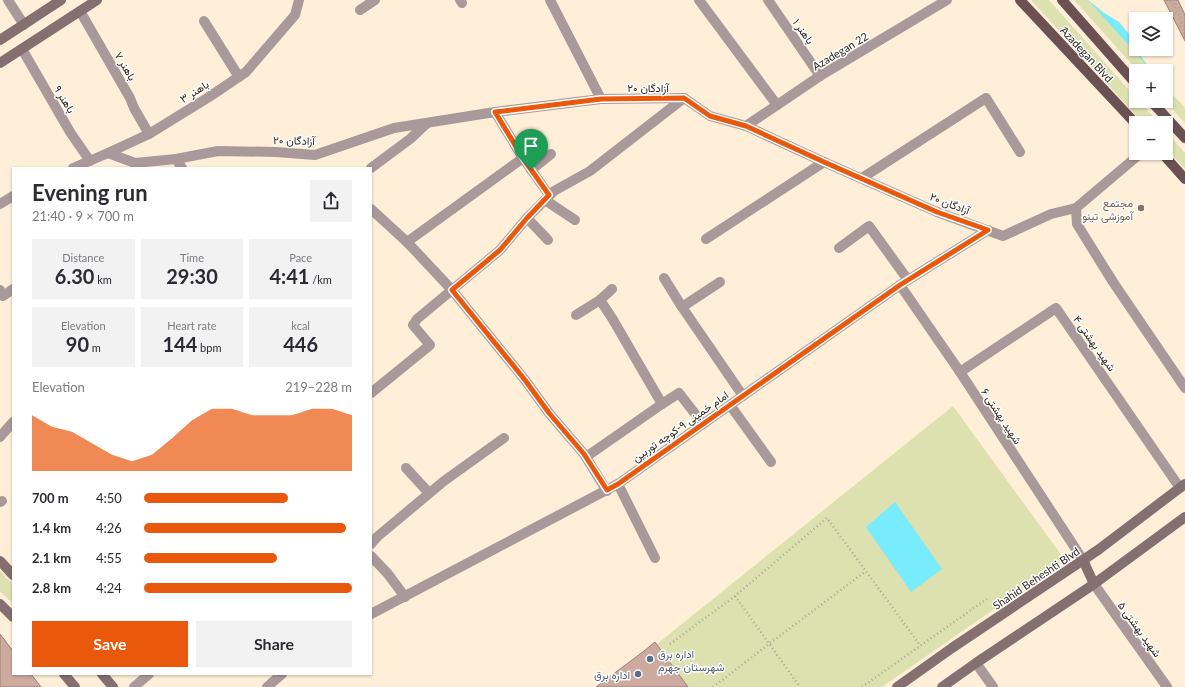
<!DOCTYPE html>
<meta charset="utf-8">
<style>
body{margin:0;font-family:Lato,Vazirmatn,sans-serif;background:#f2f2f3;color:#2b2b33;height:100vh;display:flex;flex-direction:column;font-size:15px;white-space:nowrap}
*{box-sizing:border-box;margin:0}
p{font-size:13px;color:#7c7c81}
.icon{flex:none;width:22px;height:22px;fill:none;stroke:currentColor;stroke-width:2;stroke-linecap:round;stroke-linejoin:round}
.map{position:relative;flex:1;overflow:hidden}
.details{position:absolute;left:12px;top:167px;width:360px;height:508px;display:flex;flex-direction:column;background:#fff;border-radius:0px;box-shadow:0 1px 3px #0004}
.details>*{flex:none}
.buttons{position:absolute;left:1129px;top:12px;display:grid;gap:8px}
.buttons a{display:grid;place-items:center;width:44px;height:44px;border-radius:0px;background:#fff;box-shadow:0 1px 3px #0004;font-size:20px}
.pin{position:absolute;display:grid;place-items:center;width:34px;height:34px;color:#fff;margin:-41px -17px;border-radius:50% 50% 50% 0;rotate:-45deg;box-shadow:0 0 4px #0007}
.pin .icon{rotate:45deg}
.round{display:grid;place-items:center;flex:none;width:42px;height:42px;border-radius:0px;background:#f2f2f3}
.overview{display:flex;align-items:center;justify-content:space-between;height:68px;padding:0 20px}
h1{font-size:22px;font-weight:700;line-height:30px}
.stats{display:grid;grid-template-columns:repeat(3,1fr);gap:6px;height:68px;padding:4px 20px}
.stats div{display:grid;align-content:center;border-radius:0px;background:#f2f2f3;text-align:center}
.stats b{font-size:20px;font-weight:700}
.stats small{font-size:11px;font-weight:400}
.stats p{font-size:11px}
.chart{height:112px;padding:8px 20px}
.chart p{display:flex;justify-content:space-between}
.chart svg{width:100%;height:72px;margin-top:4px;fill:#ea580c;opacity:.7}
.cta{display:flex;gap:8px;margin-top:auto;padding:8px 20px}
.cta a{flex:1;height:46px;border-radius:0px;background:#ea580c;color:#fff;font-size:16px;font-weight:700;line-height:46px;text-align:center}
.cta a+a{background:#f2f2f3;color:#2b2b33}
ul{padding:0 20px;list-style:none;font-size:13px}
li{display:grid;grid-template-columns:64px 48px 1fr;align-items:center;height:30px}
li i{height:10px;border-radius:5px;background:#ea580c}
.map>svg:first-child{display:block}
.green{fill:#dce1af}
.water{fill:#78ebfd}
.building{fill:#cdaa9e;stroke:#9e7d72}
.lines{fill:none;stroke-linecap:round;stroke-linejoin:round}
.path{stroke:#b1a492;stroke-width:2.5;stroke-dasharray:1 3;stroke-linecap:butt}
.minor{stroke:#aa999a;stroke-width:10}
.secondary{stroke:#866f71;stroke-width:10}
.primary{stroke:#6c5153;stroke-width:10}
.route-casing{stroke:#fff;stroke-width:8}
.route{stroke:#ea580c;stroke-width:5}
.education-dot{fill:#8d6e63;stroke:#fff;stroke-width:1.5}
.service-dot{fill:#5c6f8a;stroke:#fff;stroke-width:1.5}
.labels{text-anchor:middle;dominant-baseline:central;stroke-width:3;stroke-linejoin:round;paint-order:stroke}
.street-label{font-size:11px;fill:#261f15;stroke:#fff}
.education-label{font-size:11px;fill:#785e54;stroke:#fff;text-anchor:end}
.service-label{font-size:11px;fill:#4e5e75;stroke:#fff;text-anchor:start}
</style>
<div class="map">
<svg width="1185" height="687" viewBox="0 0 1185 687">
<rect width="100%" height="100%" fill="#ffefd8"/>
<g class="green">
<polygon points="1031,0 1049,0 1136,98 1136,101 1139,101 1159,123 1143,123"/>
<polygon points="1074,0 1088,0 1104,13 1119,22 1136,43 1136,49 1138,49 1142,58 1152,71 1138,71"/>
<polygon points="1166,87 1185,108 1185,123 1165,101"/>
<polygon points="1166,131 1185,153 1185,169 1166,148"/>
<polygon points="953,406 1065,560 882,687 688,687 657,644"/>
<polygon points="0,571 13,584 13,604 0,591"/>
</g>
<g class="water">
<polygon points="1088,0 1104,13 1119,22 1136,43 1136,49 1138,49 1142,58 1152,71"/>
<polygon points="895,502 942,569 911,592 866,527"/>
</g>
<g class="building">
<polygon points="1164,0 1178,0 1185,15 1185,41"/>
<polygon points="0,634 13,651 13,674 31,674 41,687 0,687"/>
<polygon points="655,642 688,687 596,687 644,651"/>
</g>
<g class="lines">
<g class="path">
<polyline points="1171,0 1185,28"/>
<circle cx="1173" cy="3" r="2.5"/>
<circle cx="1176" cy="10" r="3"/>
<polyline points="1185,22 1182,22 1180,26 1182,29 1185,30"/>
<polyline points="735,596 800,687"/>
<polyline points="670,644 735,596 827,518 920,645"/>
<polyline points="713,687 769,644 866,571"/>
<polyline points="862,687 988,598"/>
</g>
<g class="minor">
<polyline points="8,0 24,25"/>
<polyline points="460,0 462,3"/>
<polyline points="550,0 601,99"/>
<polyline points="699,0 777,105"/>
<polyline points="768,0 820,76"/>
<polyline points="360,10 375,0"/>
<polyline points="80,11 130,98 134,108 149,134"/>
<polyline points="204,21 239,77"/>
<polyline points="22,49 70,132 90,161"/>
<polyline points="495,112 523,158"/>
<polyline points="746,126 820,76 947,0"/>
<polyline points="108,153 135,163 176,159 218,151 276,152 315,155 394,128 495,112 601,99 684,98 710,116 746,126 824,162 937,212 1003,236 1051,214 1076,208 1141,153"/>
<polyline points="176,159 182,168"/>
<polyline points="73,168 108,153 149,134 209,97 246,72 295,15 299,0"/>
<polyline points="371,168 410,139 426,124"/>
<polyline points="531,170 551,154"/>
<polyline points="862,178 986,98 1020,152"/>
<polyline points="545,200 575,220"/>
<polyline points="0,204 13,196"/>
<polyline points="1076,208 1077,224 1085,237 1113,282 1185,388"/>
<polyline points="371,209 407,242 452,290 525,380 549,413 584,454 607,491"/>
<polyline points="527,218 548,240"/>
<polyline points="706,239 824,162"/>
<polyline points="407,242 523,158 549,195"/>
<polyline points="839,248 869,226 908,280"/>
<polyline points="664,278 682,307 743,396"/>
<polyline points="900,285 960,372 1083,560"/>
<polyline points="0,290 3,296 13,289"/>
<polyline points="682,307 720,282"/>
<polyline points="576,315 600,300"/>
<polyline points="960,372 1056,308 1180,488"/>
<polyline points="371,393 430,345 413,325 417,319 500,250 527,218 554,191 590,171 684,98"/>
<polyline points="662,404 679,393 703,424"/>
<polyline points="730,405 771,462"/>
<polyline points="0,437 13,422"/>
<polyline points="586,457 662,404 612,318 600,300 612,289"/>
<polyline points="406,468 429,493"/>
<polyline points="618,484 655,558"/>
<polyline points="0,502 2,501"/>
<polyline points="371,544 377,537 444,481 504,438"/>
<polyline points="371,556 388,574 405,597"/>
<polyline points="1094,584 1167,687"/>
<polyline points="371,614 618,484 900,285 988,230"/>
<polyline points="976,663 993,687"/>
<polyline points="134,687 149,674"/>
<polyline points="267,687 282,674"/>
</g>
<g class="secondary">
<polyline points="0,40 61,0"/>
<polyline points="0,63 97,0"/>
<polyline points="1083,560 1094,584"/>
<polyline points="0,561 13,575"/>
<polyline points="0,604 13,617"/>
<polyline points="64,674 75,687"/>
<polyline points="102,674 113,687"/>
<polyline points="897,687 952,648 1098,550 1185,484"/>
<polyline points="942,687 976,663 1094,584 1185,517"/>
</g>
<g class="primary">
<polyline points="1020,0 1136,124"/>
<polyline points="1062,0 1136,84"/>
<polyline points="1151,101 1185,138"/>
<polyline points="1162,153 1185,179"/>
</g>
</g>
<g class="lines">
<g class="route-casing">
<polygon id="route" points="684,98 710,116 746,126 824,162 937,212 988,230 900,285 618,484 607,490 584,454 549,413 525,380 452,290 500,250 527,218 549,195 523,158 495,112 601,99"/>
</g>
<use href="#route" class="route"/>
</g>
<circle class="education-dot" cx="1141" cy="208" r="4"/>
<g class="service-dot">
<circle cx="650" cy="659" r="4"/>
<circle cx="638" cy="674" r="4"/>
</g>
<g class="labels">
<g class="street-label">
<text transform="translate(804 31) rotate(55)">باهنر ۱</text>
<text transform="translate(840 51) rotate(-31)">Azadegan 22</text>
<text transform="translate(1087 54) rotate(47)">َAzadegan Blvd</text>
<text transform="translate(126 66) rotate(60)">باهنر ۷</text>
<text x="648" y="87">آزادگان ۲۰</text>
<text transform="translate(194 91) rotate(-32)">باهنر ۳</text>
<text transform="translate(65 99) rotate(59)">باهنر ۹</text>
<text transform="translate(294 140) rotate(1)">آزادگان ۲۰</text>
<text transform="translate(950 203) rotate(21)">آزادگان ۲۰</text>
<text transform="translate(1095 343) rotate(55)">شهید بهشتی ۴</text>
<text transform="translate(1002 416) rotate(57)">شهید بهشتی ۶</text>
<text transform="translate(680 426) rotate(-35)">امام خمینی ۹-کوچه توربین</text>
<text transform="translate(1036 578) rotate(-34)">Shahid Beheshti Blvd</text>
<text transform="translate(1140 629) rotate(54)">شهید بهشتی ۵</text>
</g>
<g class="education-label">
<text x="1133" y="202">مجتمع<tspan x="1133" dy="13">آموزشی تینو</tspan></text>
</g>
<g class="service-label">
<text x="658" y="653">اداره برق<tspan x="658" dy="13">شهرستان جهرم</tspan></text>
<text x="630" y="674" text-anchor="end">اداره برق</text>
</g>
</g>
</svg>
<div class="buttons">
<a><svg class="icon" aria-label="layers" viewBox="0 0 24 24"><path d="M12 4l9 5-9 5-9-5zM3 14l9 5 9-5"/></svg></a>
<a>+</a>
<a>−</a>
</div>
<div class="pin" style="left:531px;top:170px;background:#1e9e55"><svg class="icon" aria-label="arrive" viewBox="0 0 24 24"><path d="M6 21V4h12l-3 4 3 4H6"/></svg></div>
<section class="details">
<div class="overview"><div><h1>Evening run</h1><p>21:40 · 9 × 700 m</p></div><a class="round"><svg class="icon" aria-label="share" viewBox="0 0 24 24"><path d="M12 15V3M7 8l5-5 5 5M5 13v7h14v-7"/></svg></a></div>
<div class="stats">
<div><p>Distance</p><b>6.30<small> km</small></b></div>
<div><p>Time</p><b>29:30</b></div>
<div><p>Pace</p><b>4:41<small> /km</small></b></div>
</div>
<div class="stats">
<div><p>Elevation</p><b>90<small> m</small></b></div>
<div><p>Heart rate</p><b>144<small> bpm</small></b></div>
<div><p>kcal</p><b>446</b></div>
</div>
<div class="chart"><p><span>Elevation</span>219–228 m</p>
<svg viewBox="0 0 160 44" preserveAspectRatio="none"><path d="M0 44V10L10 17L20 20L30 27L40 34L50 38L60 34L70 24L80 13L90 6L100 6L110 10L120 10L130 10L140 6L150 6L160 10V44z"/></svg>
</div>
<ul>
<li><b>700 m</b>4:50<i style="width:69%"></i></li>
<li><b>1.4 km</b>4:26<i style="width:97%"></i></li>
<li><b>2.1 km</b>4:55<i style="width:64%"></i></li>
<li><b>2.8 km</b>4:24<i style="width:100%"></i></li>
</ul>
<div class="cta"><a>Save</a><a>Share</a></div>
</section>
</div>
